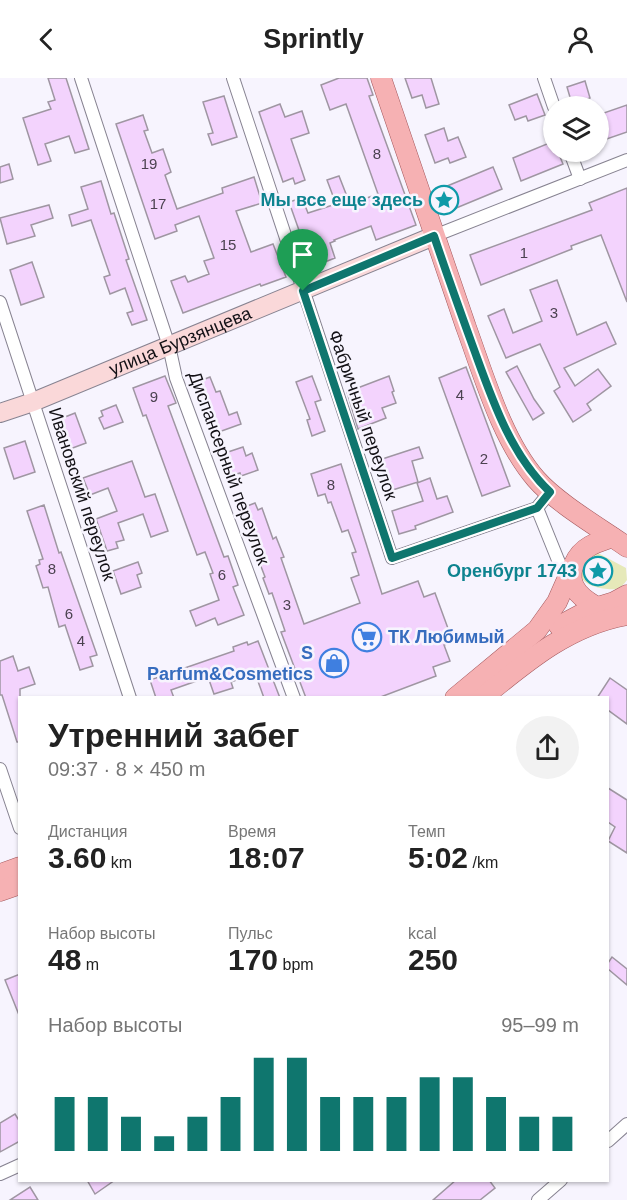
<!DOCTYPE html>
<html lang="ru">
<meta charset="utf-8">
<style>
body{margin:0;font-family:Helvetica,sans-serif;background:#f2f2f2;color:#222;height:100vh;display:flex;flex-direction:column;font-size:22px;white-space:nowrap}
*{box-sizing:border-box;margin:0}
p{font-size:20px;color:#767676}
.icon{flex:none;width:33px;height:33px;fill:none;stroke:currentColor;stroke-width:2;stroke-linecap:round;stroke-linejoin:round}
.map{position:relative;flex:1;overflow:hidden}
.drawer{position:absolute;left:18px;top:618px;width:591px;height:486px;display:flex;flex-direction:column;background:#fff;border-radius:0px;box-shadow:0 2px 4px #0004}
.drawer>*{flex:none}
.tools{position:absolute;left:543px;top:18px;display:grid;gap:12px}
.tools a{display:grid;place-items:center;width:66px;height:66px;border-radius:50%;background:#fff;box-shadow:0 2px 4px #0004;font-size:30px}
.pin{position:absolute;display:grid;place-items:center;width:51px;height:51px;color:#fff;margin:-62px -26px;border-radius:50% 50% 50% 0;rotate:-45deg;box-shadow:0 0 6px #0007}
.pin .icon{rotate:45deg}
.round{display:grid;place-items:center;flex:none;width:63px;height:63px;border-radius:32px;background:#f2f2f2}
.head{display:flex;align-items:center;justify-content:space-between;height:102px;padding:0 30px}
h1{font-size:33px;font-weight:700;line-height:45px}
.figures{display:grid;grid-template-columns:repeat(3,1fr);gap:9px;height:102px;padding:6px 30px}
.figures div{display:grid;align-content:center}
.figures b{font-size:30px;font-weight:700}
.figures small{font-size:16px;font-weight:400}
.figures p{font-size:16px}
.chart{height:168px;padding:12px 30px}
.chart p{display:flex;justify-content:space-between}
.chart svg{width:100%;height:108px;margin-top:6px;stroke:#0f766e;stroke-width:6}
header{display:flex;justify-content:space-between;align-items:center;height:78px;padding:0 30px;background:#fff;font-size:27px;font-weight:700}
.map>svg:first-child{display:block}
.green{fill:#e6e9b9}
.building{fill:#f3d3fd;stroke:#9f96a2;stroke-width:1.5}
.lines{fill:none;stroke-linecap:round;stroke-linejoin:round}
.street-casing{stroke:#878391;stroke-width:14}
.secondary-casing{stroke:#878391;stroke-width:20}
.primary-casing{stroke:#a3575c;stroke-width:21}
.street{stroke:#fff;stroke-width:12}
.secondary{stroke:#fad8d9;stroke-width:18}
.primary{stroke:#f6b1b3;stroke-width:20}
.route-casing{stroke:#fff;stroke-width:12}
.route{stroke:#0f766e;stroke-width:8}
.labels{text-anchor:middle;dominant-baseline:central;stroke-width:5;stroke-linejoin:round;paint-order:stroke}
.number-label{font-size:15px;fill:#4b4250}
.culture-label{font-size:18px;font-weight:bold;fill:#0d838f;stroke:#f7f4fe;text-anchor:end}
.street-label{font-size:18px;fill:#131116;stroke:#f7f4fe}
.shop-label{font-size:18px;font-weight:bold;fill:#366cbe;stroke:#f7f4fe;text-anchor:start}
</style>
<header><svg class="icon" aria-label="back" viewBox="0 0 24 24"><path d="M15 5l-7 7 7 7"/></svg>Sprintly<svg class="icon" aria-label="person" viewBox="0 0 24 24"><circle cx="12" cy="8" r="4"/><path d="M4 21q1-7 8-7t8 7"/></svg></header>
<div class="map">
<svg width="627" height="1122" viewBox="0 0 627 1122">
<rect width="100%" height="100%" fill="#f7f4fe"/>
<path class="green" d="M598 475 626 490 627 502C624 506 621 510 616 511 606 512 583 509 581 497 580 493 582 487 583 483L591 476Z"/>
<g class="building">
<polygon points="48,0 66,0 89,71 75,75 69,58 45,66 51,83 38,87 23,40 51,31 48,24 55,22"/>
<polygon points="339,0 367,0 373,17 369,18 416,147 376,162 371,148 334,162 335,163 330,165 335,180 312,189 289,124 302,120 308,135 336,126 327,102 339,98 350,126 378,116 346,26 330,32 321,7"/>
<polygon points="405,0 431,0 439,26 426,30 422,17 412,20"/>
<polygon points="585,3 590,20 572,26 567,9"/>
<polygon points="537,16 545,37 528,43 526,38 515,42 509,27"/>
<polygon points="224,18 237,59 212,67 208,56 213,55 203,24"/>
<polygon points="280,26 285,39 302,33 309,55 291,61 305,102 295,106 293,100 283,104 259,34"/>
<polygon points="627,27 627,54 598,64 598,37"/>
<polygon points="143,37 148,52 144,53 152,75 163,71 171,94 165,97 177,131 223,115 222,110 254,99 262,125 236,133 251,174 273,166 286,199 261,208 260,206 183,235 171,203 185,198 188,204 209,196 204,183 214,180 199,138 175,147 177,153 155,161 116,46"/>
<polygon points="444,50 448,63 458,59 466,79 450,85 448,80 435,85 425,57"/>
<polygon points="554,63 554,74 558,74 563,86 521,103 513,80"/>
<polygon points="9,86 13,101 0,105 0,89"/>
<polygon points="493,89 502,111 449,133 440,111"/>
<polygon points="101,103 111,136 114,135 129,181 126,182 147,242 132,247 127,235 133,233 125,210 110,216 104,199 110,197 91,142 72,148 69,137 88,131 81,109"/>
<polygon points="627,110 627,224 601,157 571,168 572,171 481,207 470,177 592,132 589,125"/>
<polygon points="49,127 53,140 31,147 35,158 7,166 0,140"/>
<polygon points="32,184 44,219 21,227 10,192"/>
<polygon points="557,202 577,257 606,244 616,266 564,290 575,308 598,291 611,308 587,326 591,332 573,344 554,313 560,309 540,266 506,280 488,238 504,231 513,255 542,243 530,212"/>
<polygon points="517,288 534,321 544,335 533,342 506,294"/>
<polygon points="466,289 510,408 482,418 439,300"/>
<polygon points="165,298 176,325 168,328 224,479 228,478 238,507 233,509 244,537 218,547 215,540 196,548 190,533 219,522 210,496 213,495 205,474 197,477 146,337 143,338 133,310"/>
<polygon points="312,298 321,322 315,324 325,353 312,358 307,342 310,341 296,304"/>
<polygon points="389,298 394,313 392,314 396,325 382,330 386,340 358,351 347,314"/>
<polygon points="210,299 216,314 220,313 229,337 237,334 241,346 216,355 197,304"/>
<polygon points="116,327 123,344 104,351 99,340 103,338 101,333"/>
<polygon points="75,335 86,365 70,371 60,341"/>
<polygon points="25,363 35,394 14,401 4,370"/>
<polygon points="243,369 246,378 252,375 258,392 241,398 240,395 230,398 222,376"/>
<polygon points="419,369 423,380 412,383 418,404 383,415 373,384"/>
<polygon points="132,383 145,419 155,416 168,453 151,459 143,436 118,445 124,462 116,464 118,470 107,473 96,441 117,433 108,410 90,417 83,400"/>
<polygon points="341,386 382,516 418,503 424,519 435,515 453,564 444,567 450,583 433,589 436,598 378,620 306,620 281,554 285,553 272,515 269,516 263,500 265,499 252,465 255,464 242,430 255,425 258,432 262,430 273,461 276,459 284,479 281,480 304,546 360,525 351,500 359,497 352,475 356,474 348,452 342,454 331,424 328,425 325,416 318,418 311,396"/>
<polygon points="430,400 437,421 447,418 453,434 415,448 416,451 399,456 392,433 423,423 417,405"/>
<polygon points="44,427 59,475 61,474 97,577 90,579 93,588 80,592 65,547 59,549 48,509 43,510 36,488 40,486 39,482 43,481 27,433"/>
<polygon points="138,484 142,495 137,497 141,509 121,516 113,493"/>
<polygon points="258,563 280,620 264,620 255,595 231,604 233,610 214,616 208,599 171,612 174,620 156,620 150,602 234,573 233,569 247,564 248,567"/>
<polygon points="13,578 18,593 29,589 35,606 20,611 20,664 17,664 2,617 0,617 0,583"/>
<polygon points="610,600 627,612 627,646 608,632 608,620 597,620"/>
<polygon points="608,710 627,722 627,775 608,763 615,749 608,744"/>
<polygon points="612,879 627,891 627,907 608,891 608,885"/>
<polygon points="20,896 20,937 19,937 5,902"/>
<polygon points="15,1036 20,1044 20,1063 0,1074 0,1045"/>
<polygon points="87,1102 115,1102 95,1116"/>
<polygon points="456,1102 489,1102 495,1110 480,1122 433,1122"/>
<polygon points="30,1109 38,1122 10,1122"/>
</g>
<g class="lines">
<g class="street-casing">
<g id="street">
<polyline points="81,0 169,268 176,300 294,620"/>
<polyline points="233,0 392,480 537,430 550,414"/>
<polyline points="544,0 554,29"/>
<polyline points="570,74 580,101"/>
<polyline points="434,158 627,82"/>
<polyline points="0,224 130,620"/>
<polyline points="537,430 558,482 569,503"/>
<polyline points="0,691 20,750"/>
<polyline points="608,1063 627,1046"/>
<polyline points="0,1096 20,1087"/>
<polyline points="538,1122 561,1102"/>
</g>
</g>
<g class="secondary-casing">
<g id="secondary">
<path id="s1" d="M0 335 33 324 434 158"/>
</g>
</g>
<g class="primary-casing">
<g id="primary">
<path d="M381 0C409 83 437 166 466 249 484 298 502 362 536 401 557 425 600 450 627 469"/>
<path d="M604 533C585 523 564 510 574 486 577 479 583 472 590 468 597 464 605 462 612 459"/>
<polyline points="559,548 591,531 614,524 627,517"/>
<polyline points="455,620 537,552 557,524 573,488"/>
<path d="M482 620C526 584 569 547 627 537"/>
<polyline points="0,796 20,789"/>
<polyline points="0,813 20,806"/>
</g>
</g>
<use href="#street" class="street"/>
<use href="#secondary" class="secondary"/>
<use href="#primary" class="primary"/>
</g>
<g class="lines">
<g class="route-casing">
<path id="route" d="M434 158C446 194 459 230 472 266 491 318 509 375 550 414L537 430 392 480 303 213Z"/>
</g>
<use href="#route" class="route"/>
</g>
<defs>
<g id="sight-ring" transform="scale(1.5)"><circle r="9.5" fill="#f7f4fe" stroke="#0f9aa8" stroke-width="1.5"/><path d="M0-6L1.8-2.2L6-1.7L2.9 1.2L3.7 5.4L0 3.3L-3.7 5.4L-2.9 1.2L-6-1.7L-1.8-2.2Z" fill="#0f9aa8"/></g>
<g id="supermarket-ring" transform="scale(1.5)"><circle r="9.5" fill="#f7f4fe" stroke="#3f7fe0" stroke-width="1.5"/><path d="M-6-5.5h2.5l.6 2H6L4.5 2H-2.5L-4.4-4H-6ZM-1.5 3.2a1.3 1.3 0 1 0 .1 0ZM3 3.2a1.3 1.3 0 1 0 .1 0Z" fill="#3f7fe0"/></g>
<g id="shop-ring" transform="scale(1.5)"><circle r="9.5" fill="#f7f4fe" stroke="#3f7fe0" stroke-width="1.5"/><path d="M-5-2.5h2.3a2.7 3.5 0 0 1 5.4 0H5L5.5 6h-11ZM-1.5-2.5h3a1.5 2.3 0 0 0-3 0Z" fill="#3f7fe0"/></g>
</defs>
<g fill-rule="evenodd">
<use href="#sight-ring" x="444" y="122"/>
<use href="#sight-ring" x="598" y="493"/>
<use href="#supermarket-ring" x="367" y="559"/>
<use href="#shop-ring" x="334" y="585"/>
</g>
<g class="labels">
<g class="number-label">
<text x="377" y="75">8</text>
<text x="149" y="85">19</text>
<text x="158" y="125">17</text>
<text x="228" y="166">15</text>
<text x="524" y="174">1</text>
<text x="554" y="234">3</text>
<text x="460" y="316">4</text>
<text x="154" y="318">9</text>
<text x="484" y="380">2</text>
<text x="331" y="406">8</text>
<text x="52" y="490">8</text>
<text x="222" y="496">6</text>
<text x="287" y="526">3</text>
<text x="69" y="535">6</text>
<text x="81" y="562">4</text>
</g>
<g class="culture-label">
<text x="423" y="122">Мы все еще здесь</text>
<text x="577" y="493">Оренбург 1743</text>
</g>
<g class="street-label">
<text stroke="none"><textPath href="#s1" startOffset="194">улица Бурзянцева</textPath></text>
<text transform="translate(363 337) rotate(71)">Фабричный переулок</text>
<text transform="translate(229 390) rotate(70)">Диспансерный переулок</text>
<text transform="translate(82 416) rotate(72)">Ивановский переулок</text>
</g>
<g class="shop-label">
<text x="388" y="559">ТК Любимый</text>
<text x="313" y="575" text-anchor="end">S<tspan x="313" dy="21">Parfum&amp;Cosmetics</tspan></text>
</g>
</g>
</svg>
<div class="tools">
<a><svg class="icon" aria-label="layers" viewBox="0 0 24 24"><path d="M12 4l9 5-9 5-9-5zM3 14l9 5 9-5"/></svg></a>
</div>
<div class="pin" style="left:303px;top:213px;background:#1e9e55"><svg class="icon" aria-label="arrive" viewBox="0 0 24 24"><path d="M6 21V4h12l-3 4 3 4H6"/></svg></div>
<section class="drawer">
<div class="head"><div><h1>Утренний забег</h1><p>09:37 · 8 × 450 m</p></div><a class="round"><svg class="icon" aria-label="share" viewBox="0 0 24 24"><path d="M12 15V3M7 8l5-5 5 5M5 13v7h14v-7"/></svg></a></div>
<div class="figures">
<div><p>Дистанция</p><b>3.60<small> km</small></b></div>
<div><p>Время</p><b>18:07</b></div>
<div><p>Темп</p><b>5:02<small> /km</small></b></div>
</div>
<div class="figures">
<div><p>Набор высоты</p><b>48<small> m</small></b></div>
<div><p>Пульс</p><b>170<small> bpm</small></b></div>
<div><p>kcal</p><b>250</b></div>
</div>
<div class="chart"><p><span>Набор высоты</span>95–99 m</p>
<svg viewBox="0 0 160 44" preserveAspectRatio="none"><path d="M5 44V22M15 44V22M25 44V30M35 44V38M45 44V30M55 44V22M65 44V6M75 44V6M85 44V22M95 44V22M105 44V22M115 44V14M125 44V14M135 44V22M145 44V30M155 44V30"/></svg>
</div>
</section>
</div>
